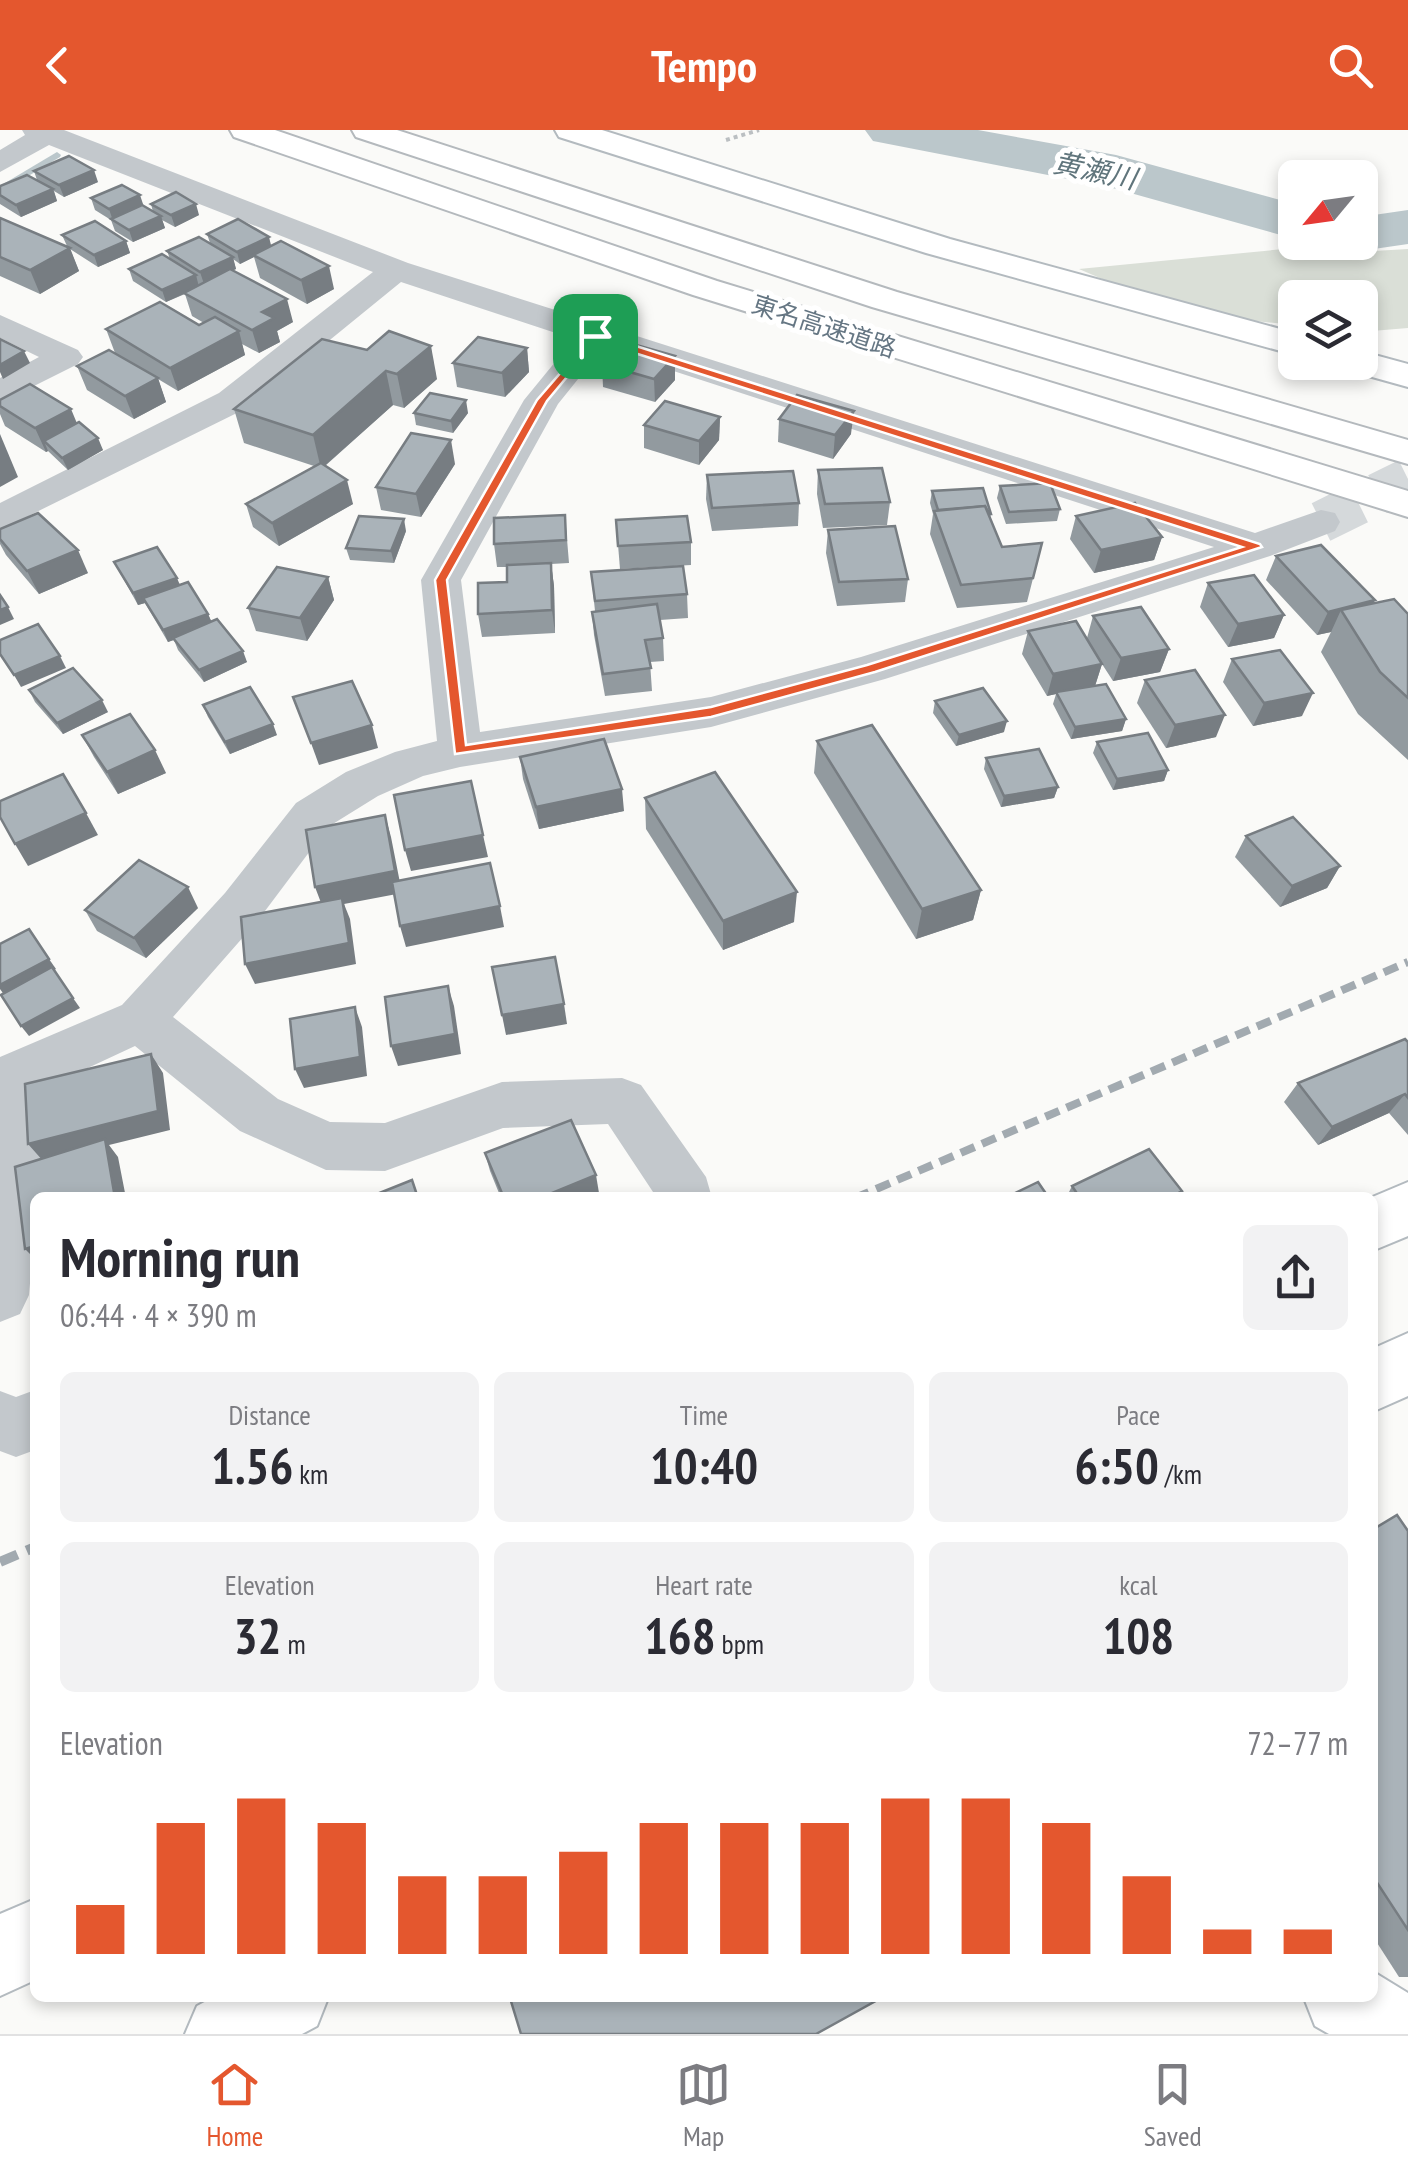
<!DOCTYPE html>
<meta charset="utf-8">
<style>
body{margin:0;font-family:"PT Sans Narrow","Noto Sans JP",sans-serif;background:#f2f2f3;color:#2b2b33;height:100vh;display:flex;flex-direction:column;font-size:38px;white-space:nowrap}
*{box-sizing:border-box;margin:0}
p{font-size:32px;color:#7c7c81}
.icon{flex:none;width:55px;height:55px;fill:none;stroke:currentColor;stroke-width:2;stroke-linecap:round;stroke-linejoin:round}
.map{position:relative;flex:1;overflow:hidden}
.side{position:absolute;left:30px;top:1062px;width:1348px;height:810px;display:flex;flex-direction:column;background:#fff;border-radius:15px;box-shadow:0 5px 15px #0003}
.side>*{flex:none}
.needle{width:65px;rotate:241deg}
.buttons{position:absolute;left:1278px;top:30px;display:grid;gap:20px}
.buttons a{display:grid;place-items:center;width:100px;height:100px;border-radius:15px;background:#fff;box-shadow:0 5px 15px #0003;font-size:50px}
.pin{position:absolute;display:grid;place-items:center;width:85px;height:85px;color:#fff;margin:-42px;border-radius:20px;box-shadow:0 5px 15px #0006}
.round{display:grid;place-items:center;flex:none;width:105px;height:105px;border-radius:15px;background:#f2f2f3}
.summary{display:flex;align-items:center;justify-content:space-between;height:170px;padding:0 30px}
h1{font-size:55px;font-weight:700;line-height:75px}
.metrics{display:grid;grid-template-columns:repeat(3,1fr);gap:15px;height:170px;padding:10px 30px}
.metrics div{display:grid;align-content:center;border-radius:15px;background:#f2f2f3;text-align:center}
.metrics b{font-size:50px;font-weight:700}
.metrics small{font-size:28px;font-weight:400}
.metrics p{font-size:28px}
.chart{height:280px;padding:20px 30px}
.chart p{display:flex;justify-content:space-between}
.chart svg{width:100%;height:180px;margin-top:10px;stroke:#e4572e;stroke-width:6}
header{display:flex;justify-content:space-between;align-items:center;height:130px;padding:0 30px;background:#e4572e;color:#fff;font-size:45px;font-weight:700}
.menu{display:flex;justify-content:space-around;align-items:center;height:140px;border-top:2px solid #e1e1e2;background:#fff;font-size:28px;color:#7c7c81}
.menu a{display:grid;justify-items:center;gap:5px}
.menu .on{color:#e4572e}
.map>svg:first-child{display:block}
.green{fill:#dadfd7}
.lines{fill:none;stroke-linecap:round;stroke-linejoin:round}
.stream{fill:#bbc7cb;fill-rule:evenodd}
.river{fill:#bbc7cb;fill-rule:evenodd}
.street-tunnel{stroke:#d5d9db;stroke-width:42;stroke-dasharray:42 21;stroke-linecap:butt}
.secondary-casing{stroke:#b3babf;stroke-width:4}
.highway-casing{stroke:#b4b9bd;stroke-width:4}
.path{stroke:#bbbfc2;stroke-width:4;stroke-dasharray:4 4;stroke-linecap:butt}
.street{fill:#c3c8cc;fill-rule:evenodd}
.secondary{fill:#fff;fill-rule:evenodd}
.highway{fill:#fff;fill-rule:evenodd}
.rail-far1{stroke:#a2aab0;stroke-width:8;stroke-dasharray:15 8;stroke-linecap:butt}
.rail{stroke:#a2aab0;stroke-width:10;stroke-dasharray:19 10;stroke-linecap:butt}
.wall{fill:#929a9f}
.shaded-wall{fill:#777d82}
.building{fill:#aab3b9;stroke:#777d82;stroke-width:2.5}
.route{fill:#e4572e;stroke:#fff;stroke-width:2.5;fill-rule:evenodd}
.labels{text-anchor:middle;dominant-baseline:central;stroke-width:10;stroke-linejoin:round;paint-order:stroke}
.far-street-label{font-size:25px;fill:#657683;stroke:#fff}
.far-water-label{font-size:28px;font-style:italic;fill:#60757c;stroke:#fff}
</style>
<header><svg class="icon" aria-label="back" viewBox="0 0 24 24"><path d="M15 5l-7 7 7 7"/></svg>Tempo<svg class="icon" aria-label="search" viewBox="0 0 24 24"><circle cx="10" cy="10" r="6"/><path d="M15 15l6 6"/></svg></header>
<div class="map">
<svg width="1408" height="1904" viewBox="0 0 1408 1904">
<rect width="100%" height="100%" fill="#fafaf8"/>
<polygon class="green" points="1294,118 1374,121 1408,119 1408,198 1360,202 1360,168 1295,168 1295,195 1183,184 1079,139"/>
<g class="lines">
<polygon class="stream" points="57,22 61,25 60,27 0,63 0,56"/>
<g class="river">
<polygon points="865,0 978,0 1116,25 1295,74 1295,109 1109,57 873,11"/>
<polygon points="1408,80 1408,114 1360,121 1337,112 1360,112 1360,87"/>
</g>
<polyline class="street-tunnel" points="1321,392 1408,349"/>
<g class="secondary-casing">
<g id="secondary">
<polygon points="555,0 602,0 950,109 1295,203 1295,225 926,123 559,7"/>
<polygon points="1360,221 1408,234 1408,257 1347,240 1342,232 1360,232"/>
<polygon points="1408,1052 1408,1106 1372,1121 1370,1068"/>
<polygon points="1408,1203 1408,1266 1372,1282 1372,1219"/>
<polygon points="35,1769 35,1850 0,1866 0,1784"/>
<polygon points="1372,1841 1408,1863 1408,1904 1329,1904 1315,1896 1304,1868 1372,1868"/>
<polygon points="212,1868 328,1868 317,1896 302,1904 185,1904 197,1876"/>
</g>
</g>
<g class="highway-casing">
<g id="highway">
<polygon points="230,0 275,0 717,151 1408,361 1408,387 693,165 234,7"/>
<polygon points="352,0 397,0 897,162 1408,310 1408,334 872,177 356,7"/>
</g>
</g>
<polyline class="path" points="726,10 759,0"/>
<g class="street">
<path d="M22 0H64L408 133 1255 403 1321 380 1335 383 1340 392 1335 401 1270 426 885 549 711 597 460 637 423 646 378 666 328 697 259 789 173 887 278 969 330 992 385 993 502 952 622 948 641 955 706 1047 712 1068H657L608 994 503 998 385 1041 326 1040 240 1001 135 916 47 957 29 1165 20 1184 0 1192V927L122 875 225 763 296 673 346 642 395 622 437 611 421 450 524 270 574 209 401 152 245 279 0 400V373L219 263 373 142 49 15 0 42V20L25 5ZM603 218 1214 417 861 527 711 567 480 602 461 450 558 274Z"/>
<polygon points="0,185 78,220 83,227 78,234 0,273 0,248 39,227 0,208"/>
<polygon points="35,1260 35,1320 16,1327 0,1321 0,1261 16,1267"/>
</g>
<use href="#secondary" class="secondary"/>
<use href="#highway" class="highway"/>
<polyline class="rail-far1" points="855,1068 1408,832"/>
<polyline class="rail" points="0,1432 35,1417"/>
</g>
<g class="wall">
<polygon points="34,41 98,52 64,67 54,61 57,71 21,87 0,74 0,56 37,50"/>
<polygon points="91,68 144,76 153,82 151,74 199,85 175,97 162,90 165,98 133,112 115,101 111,90 95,80"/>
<polygon points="0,88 67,116 62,105 126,111 130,123 98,137 70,119 79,141 40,164 0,146"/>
<polygon points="207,104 271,116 334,159 307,174 260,148 254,127 240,134 233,129 236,139 233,140 293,192 277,201 280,212 259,223 242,214 245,225 178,261 158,249 166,272 134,289 87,260 77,236 115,223 106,199 199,195 204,193 192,186 185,164 166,172 133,151 129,139 170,129 167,121 210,113"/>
<polygon points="322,209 437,249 404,278 393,275 325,336 353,374 279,416 253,397 246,374 314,336 244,313 234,279"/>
<polygon points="527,218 529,242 505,267 457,257 453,233"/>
<polygon points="675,226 675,250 655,272 603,257 602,234"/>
<polygon points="0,270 77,294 103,320 68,340 48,321 46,322 5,296 0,284"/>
<polygon points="414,283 468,283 453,303 416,295"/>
<polygon points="720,287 719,310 699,335 644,318 644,295"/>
<polygon points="779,289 851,304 833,329 778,312"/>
<polygon points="455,334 421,387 381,380 376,357"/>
<polygon points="818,340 890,372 887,395 823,398 817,364"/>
<polygon points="707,345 799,373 798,396 712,401 706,369"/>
<polygon points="1000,356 1060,379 1057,391 1006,394 997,368"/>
<polygon points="932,361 991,384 990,388 1002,417 1042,413 1027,472 957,478 930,404 933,384 930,373"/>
<polygon points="565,385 569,433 551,434 554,456 555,503 482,507 478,484 507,452 507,437 497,437 494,414"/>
<polygon points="1076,386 1162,407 1154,430 1094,443 1070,409"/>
<polygon points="616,390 691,412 691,435 620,439"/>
<polygon points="0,399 88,443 39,464 6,425 0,414"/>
<polygon points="828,400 908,449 905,472 837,476 826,423"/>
<polygon points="406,401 394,433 350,430 346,418"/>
<polygon points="1276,426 1375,470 1373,474 1408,484 1408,630 1358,584 1321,522 1331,502 1317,505 1266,450"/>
<polygon points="114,432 180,454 208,484 211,491 247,532 204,552 178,520 174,510 168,512 145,473 138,475"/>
<polygon points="591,442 687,464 688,488 660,490 663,508 664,531 650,532 652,561 605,566 594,505 592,482 595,481"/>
<polygon points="328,447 334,470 307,511 256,501 248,478"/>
<polygon points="1208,453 1284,485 1274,508 1228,517 1200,477"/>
<polygon points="1093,486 1169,519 1160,542 1113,551 1102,534 1095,556 1126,589 1122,601 1071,609 1053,574 1056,564 1047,566 1022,524 1028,501 1087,508"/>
<polygon points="1232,529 1302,586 1253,596 1223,552"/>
<polygon points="1145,550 1216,607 1166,618 1137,573"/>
<polygon points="29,560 108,582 63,604 35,572"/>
<polygon points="935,571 1004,602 956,616 933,583"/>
<polygon points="203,575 277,605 230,624 208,587"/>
<polygon points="82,605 166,643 118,664 94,627"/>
<polygon points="817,611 981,760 973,790 916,809 814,643"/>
<polygon points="1097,612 1168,640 1164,651 1113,660 1093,623"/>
<polygon points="520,627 624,681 539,699 523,649"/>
<polygon points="986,628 1058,657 1054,668 1001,677 984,639"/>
<polygon points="645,668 794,792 723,820 646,699"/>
<polygon points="1246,706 1340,736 1327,758 1280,777 1235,727"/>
<polygon points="198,778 146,828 97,801 85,780"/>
<polygon points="1408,912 1408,1005 1389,983 1318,1015 1284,972 1298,953"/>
<polygon points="485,1023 599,1063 587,1068 501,1068 490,1041"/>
<polygon points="1072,1056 1182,1061 1178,1068 1066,1068"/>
<polygon points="1372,1400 1408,1401 1408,1847 1399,1847 1372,1805"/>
</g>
<g class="shaded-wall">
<polygon points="94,40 98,52 64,67 59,55"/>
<polygon points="53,59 57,71 21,87 16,75"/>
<polygon points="140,65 144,77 113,91 109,79"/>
<polygon points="196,74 199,85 175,97 171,85"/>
<polygon points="161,86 165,98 133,112 129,100"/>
<polygon points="269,107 272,119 253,125 254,127 240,134 237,122"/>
<polygon points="126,111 130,123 98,137 94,125"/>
<polygon points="70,118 79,141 40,164 30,140"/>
<polygon points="233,127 236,139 204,154 200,142"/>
<polygon points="329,136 334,159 307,174 301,150"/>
<polygon points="196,145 199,157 166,172 162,160"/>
<polygon points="287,169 293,192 277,201 280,212 259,223 252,200 262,182"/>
<polygon points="239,201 245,225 178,261 170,238"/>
<polygon points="431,216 437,249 404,278 397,244"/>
<polygon points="527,218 529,242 505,267 502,243"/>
<polygon points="24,221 30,233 3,249 0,242 0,235"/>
<polygon points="675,226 675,250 655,272 654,249"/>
<polygon points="386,241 393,275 321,339 313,305"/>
<polygon points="158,248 166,272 134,289 125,266"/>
<polygon points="466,270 468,283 453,303 451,291"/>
<polygon points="71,279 81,303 44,311 48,321 46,322 35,298"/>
<polygon points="854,281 851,304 833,329 835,305"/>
<polygon points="720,287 719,310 699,335 699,311"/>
<polygon points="0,304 18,347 0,357"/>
<polygon points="98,308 103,320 68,340 62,328"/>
<polygon points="451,310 455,334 421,387 416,364"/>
<polygon points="347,350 353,374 279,416 272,393"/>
<polygon points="404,389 406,401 394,433 391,421"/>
<polygon points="1162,407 1154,430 1094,443 1101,420"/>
<polygon points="78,420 88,443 39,464 27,441"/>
<polygon points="551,433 554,456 555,503 552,480"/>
<polygon points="328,447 334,470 307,511 300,488"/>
<polygon points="177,448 182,460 143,468 145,473 138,475 133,463"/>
<polygon points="1375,470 1363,493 1341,480 1331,502 1317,505 1328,482"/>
<polygon points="8,477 14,489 0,495 0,480"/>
<polygon points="208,484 213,495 168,512 163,500"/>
<polygon points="1284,485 1274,508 1228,517 1238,494"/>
<polygon points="1169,519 1160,542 1113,551 1121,528"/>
<polygon points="243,521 247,532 204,552 199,540"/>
<polygon points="60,526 66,538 21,557 14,545"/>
<polygon points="1102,534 1095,556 1056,562 1056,564 1047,566 1053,544"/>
<polygon points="1313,563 1302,586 1253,596 1264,573"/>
<polygon points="102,570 108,582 63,604 57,593"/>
<polygon points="1225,585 1216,607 1166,618 1175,595"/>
<polygon points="1126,589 1122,601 1071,609 1075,597"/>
<polygon points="1007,591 1004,602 956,616 959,605"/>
<polygon points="273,594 277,605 230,624 225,612"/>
<polygon points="372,595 378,618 319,635 311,613"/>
<polygon points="155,620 166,643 118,664 107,642"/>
<polygon points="1168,640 1164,651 1113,660 1117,649"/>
<polygon points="1058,657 1054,668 1001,677 1004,666"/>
<polygon points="622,659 624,681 539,699 536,677"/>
<polygon points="86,683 98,705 28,736 15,714"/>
<polygon points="385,685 391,707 402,763 344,774 350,789 356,834 255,854 245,834 323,778 315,757"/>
<polygon points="483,705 488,727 411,741 405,720"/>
<polygon points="1340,736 1327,758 1280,777 1292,756"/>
<polygon points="188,757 198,778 146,828 134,808"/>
<polygon points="981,760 973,790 916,809 922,779"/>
<polygon points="797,762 794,792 723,820 723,791"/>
<polygon points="500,776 504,797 406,817 400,796"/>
<polygon points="49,829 56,839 5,866 0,859 0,855"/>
<polygon points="448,856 454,876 461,924 398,936 391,916"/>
<polygon points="73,868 80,878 29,906 21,896"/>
<polygon points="564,874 567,894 506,905 502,885"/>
<polygon points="355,877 362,897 367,946 304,958 295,939"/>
<polygon points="151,924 163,943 170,1000 109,1015 118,1027 126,1068 115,1068 44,1032 28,1014"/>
<polygon points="1405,964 1389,983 1318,1015 1332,997"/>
<polygon points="596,1045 599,1063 587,1068 540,1068"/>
<polygon points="35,1116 35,1129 25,1119"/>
</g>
<g class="building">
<polygon points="69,26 94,40 59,55 34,41"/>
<polygon points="27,45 53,59 16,75 0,65 0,56"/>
<polygon points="122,55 140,65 109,79 91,68"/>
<polygon points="176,62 196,74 171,85 151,74"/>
<polygon points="142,75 161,86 129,100 111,89"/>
<polygon points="0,88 70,118 30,140 0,127"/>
<polygon points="238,89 269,107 237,122 207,104"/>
<polygon points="95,91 126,111 94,125 62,105"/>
<polygon points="199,107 233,127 200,142 167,121"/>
<polygon points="281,111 329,136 301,150 253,125"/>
<polygon points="162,124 196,145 162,160 129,139"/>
<polygon points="230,139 287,169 262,182 274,188 252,200 184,163"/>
<polygon points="160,172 199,195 215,187 239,201 170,238 106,199"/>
<polygon points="389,201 431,216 397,244 386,241 313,305 234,279 322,209 367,220"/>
<polygon points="478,207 527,218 502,243 453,233"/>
<polygon points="0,209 24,221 0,235"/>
<polygon points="622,211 675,226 654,249 602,234"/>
<polygon points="109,220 158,248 125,266 77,236"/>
<polygon points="30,254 71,279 35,298 0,276 0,270"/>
<polygon points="430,263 466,270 451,291 414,283"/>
<polygon points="797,265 854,281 835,305 779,289"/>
<polygon points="665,271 720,287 699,311 644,295"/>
<polygon points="79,292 98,308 62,328 44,311"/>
<polygon points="411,303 451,310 416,364 376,357"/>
<polygon points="321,333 347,350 272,393 246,374"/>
<polygon points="882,338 890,372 825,374 818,340"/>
<polygon points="793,341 799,373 712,378 707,345"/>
<polygon points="1050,353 1060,379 1009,382 1000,356"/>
<polygon points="983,358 991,384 989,384 985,376 938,380 932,361"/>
<polygon points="1135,373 1162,407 1101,420 1076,386"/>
<polygon points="985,376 1002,417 1042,413 1033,448 961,455 934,381"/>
<polygon points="38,383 78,420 27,441 0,409 0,399"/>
<polygon points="565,385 566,410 494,414 494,388"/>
<polygon points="359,386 404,389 391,421 346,418"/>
<polygon points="687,386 691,412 618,416 616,390"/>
<polygon points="895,396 908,449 839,452 828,400"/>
<polygon points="1321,415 1375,470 1328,482 1276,426"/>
<polygon points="157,417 177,448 133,463 114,432"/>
<polygon points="551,433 552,480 478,484 478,453 507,452 507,435"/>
<polygon points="683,436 687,464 595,471 591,442"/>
<polygon points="277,437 328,447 300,488 248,478"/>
<polygon points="1254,445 1284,485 1238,494 1208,453"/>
<polygon points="188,452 208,484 163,500 143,468"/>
<polygon points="0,465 8,477 0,480"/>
<polygon points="1394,469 1408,484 1408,568 1380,542 1341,480"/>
<polygon points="657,474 663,508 645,510 651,538 603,544 592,482"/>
<polygon points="1141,477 1169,519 1121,528 1093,486"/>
<polygon points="217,489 243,521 199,540 173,508"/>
<polygon points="1076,491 1102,534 1053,544 1028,501"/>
<polygon points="38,494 60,526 14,545 0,524 0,510"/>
<polygon points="1280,520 1313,563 1264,573 1232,529"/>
<polygon points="73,538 102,570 57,593 29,560"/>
<polygon points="1195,540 1225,585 1175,595 1145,550"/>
<polygon points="352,551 372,595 311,613 293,567"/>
<polygon points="1106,554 1126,589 1075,597 1056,562"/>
<polygon points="250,557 273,594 225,612 203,575"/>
<polygon points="983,558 1007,591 959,605 935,571"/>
<polygon points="130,584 155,620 107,642 82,605"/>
<polygon points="872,595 981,760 922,779 817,611"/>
<polygon points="1148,603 1168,640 1117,649 1097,612"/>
<polygon points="604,609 622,659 536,677 520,627"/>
<polygon points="1039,619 1058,657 1004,666 986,628"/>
<polygon points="715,642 797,762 723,791 645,668"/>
<polygon points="63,644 86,683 15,714 0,687 0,671"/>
<polygon points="471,651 483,705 405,720 394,665"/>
<polygon points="385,685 395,741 315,757 306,700"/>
<polygon points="1293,687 1340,736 1292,756 1246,706"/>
<polygon points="139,730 188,757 134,808 85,780"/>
<polygon points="490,733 500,776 400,796 392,752"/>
<polygon points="342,768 349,813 245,834 241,787"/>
<polygon points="29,799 49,829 0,855 0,814"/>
<polygon points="555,827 564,874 502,885 492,837"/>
<polygon points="52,837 73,868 21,896 1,865"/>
<polygon points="448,856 455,904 391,916 385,867"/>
<polygon points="355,877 360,927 295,939 290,889"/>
<polygon points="1405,909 1408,912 1408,968 1405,964 1332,997 1298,953"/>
<polygon points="151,924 158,981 28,1014 25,954"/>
<polygon points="571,990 596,1045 540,1068 504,1068 485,1023"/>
<polygon points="105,1009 115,1068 35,1068 35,1116 25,1119 15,1037"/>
<polygon points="1149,1019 1182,1061 1169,1068 1080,1068 1072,1056"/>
<polygon points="412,1050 418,1068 367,1068"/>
<polygon points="1038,1052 1049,1068 1005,1068"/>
<polygon points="1397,1385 1408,1401 1408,1800 1372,1745 1372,1400"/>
<polygon points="510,1868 881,1868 816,1904 521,1904"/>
</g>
<path class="route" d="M595 203 1260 414 1262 417 875 542 711 587 455 624 435 450 537 270ZM597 211 1242 417 867 535 711 577 466 615 447 450 547 271Z"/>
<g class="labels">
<g class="far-street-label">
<text transform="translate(824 196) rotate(18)">東名高速道路</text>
</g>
<g class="far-water-label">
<text transform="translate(1095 40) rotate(12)">黄瀬川</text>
</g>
</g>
</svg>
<div class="buttons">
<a><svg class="needle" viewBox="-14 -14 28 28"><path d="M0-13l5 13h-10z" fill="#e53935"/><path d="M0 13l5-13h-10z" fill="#7c7c81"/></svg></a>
<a><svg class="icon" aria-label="layers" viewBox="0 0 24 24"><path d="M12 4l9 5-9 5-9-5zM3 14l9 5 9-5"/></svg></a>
</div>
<div class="pin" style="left:595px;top:206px;background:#1e9e55"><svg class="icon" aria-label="arrive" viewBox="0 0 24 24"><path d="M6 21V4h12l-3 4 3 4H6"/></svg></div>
<section class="side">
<div class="summary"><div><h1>Morning run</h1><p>06:44 · 4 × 390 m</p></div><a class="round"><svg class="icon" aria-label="share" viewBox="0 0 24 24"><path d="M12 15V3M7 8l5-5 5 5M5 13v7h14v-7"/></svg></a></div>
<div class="metrics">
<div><p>Distance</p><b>1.56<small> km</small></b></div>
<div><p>Time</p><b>10:40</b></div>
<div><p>Pace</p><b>6:50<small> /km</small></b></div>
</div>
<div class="metrics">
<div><p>Elevation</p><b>32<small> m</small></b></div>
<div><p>Heart rate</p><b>168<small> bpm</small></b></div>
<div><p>kcal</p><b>108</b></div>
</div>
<div class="chart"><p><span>Elevation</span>72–77 m</p>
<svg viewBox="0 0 160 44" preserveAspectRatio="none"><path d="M5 44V32M15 44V12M25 44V6M35 44V12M45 44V25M55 44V25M65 44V19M75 44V12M85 44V12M95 44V12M105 44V6M115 44V6M125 44V12M135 44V25M145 44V38M155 44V38"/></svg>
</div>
</section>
</div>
<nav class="menu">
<a class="on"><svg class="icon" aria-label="home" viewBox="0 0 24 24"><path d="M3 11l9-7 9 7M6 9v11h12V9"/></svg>Home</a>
<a><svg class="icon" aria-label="map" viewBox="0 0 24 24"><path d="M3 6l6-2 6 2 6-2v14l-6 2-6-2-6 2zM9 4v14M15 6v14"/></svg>Map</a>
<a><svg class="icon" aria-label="saved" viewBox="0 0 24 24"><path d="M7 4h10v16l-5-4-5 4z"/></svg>Saved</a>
</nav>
